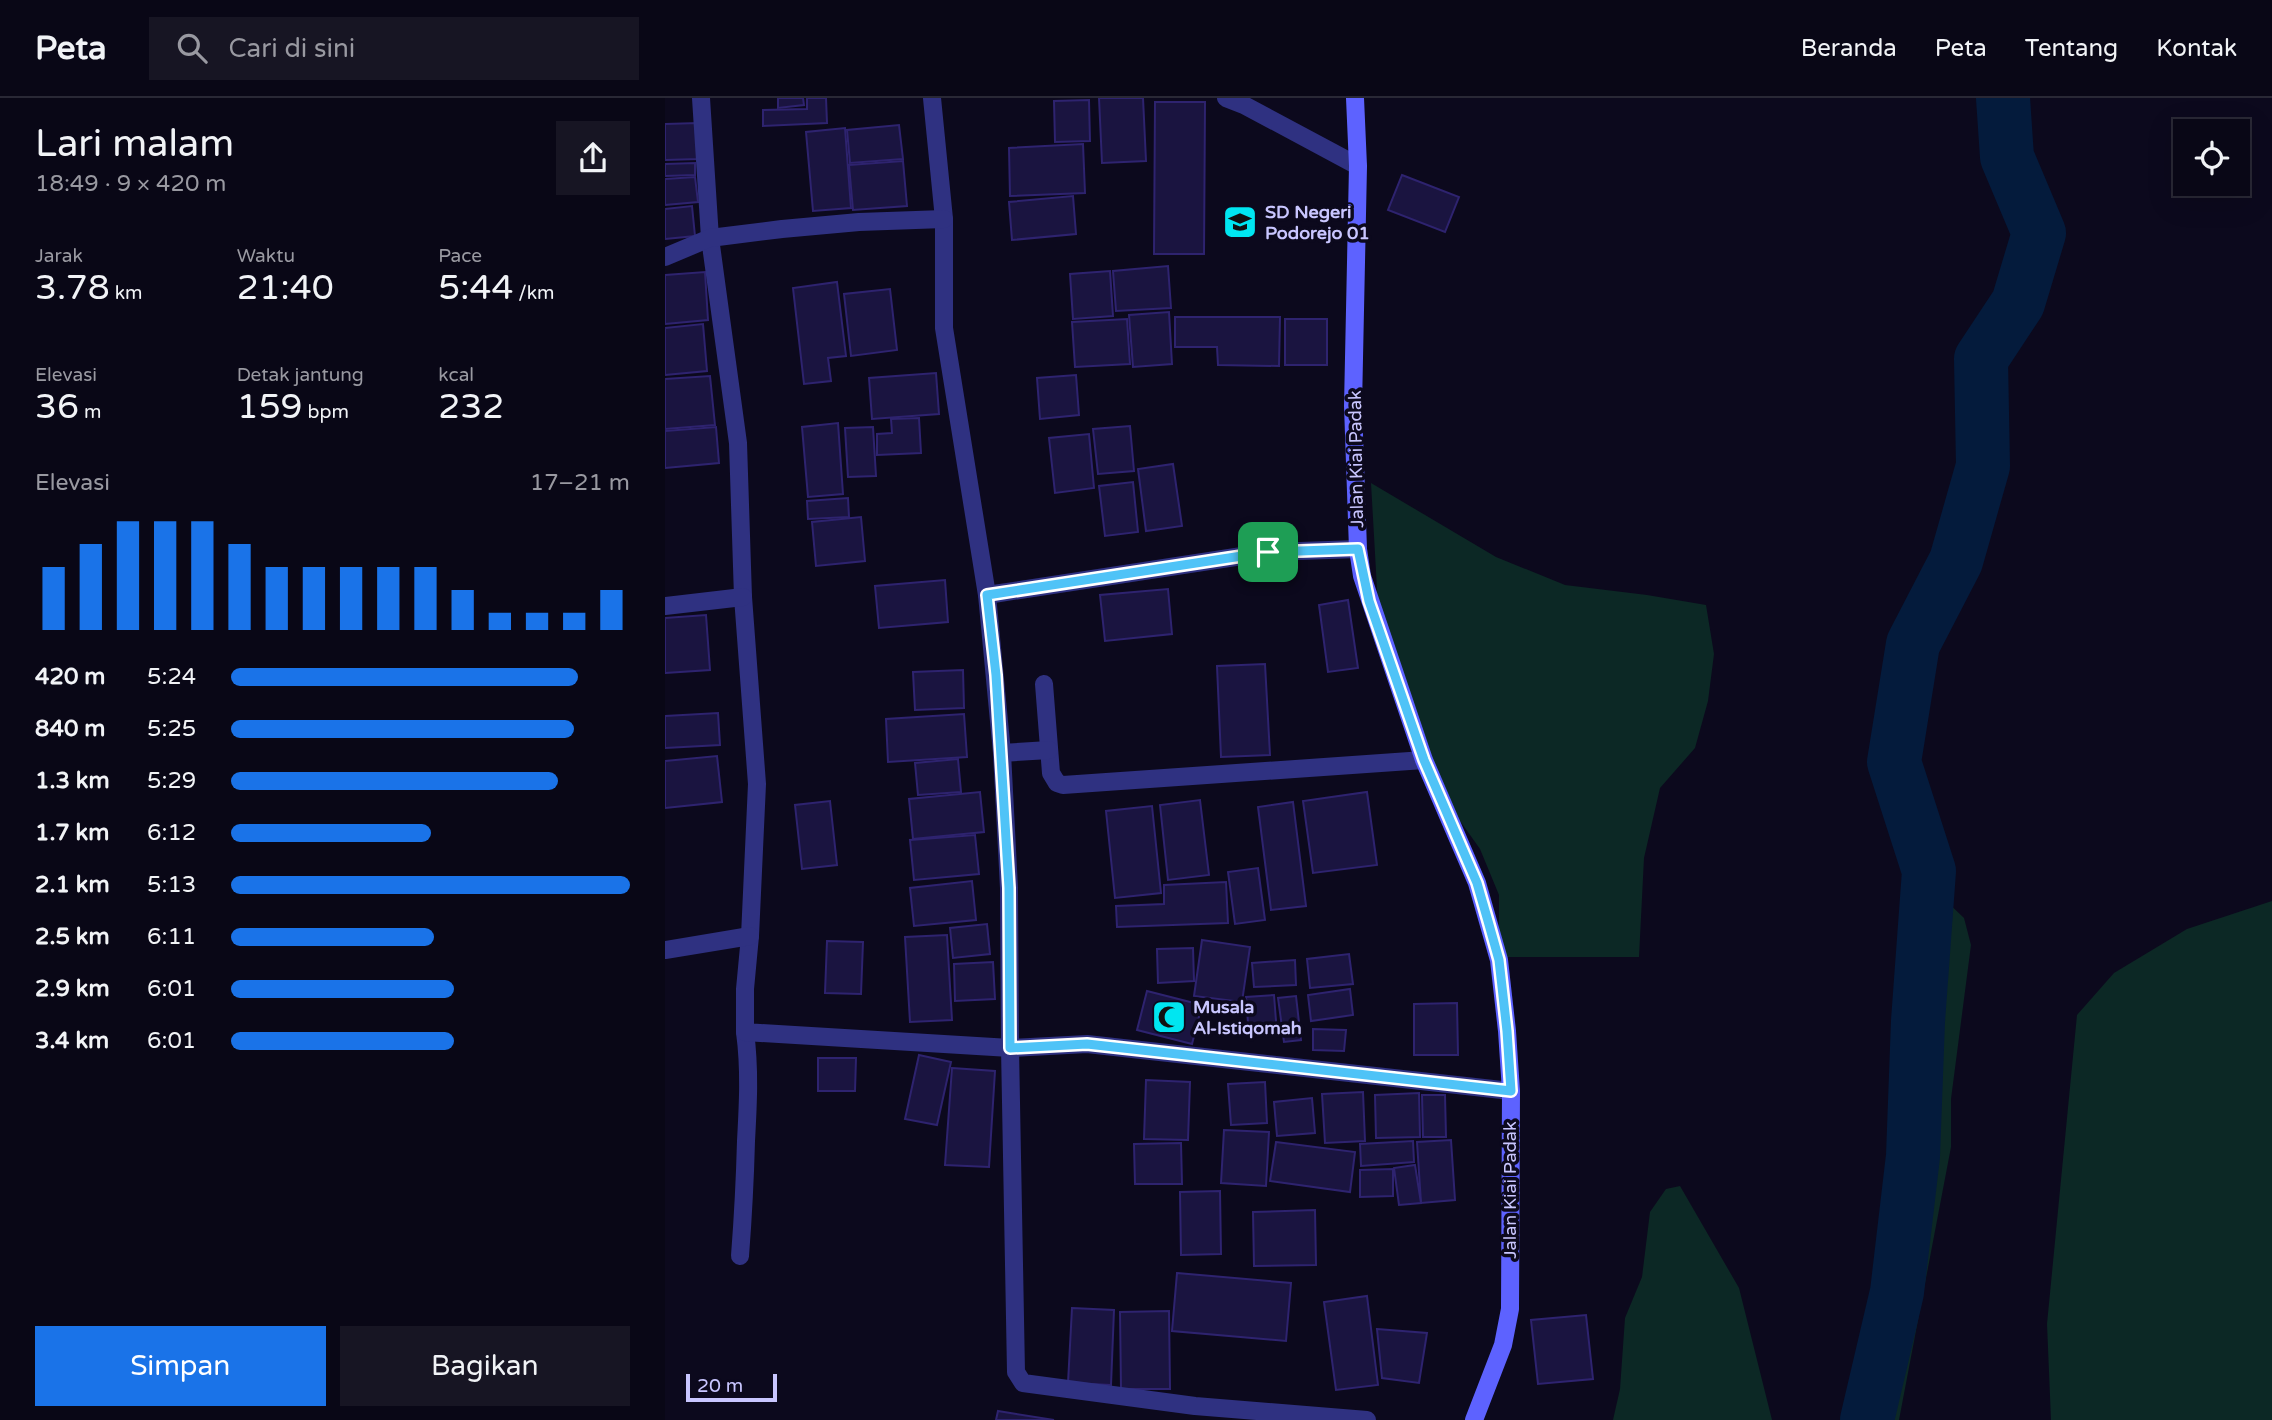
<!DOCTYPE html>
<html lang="id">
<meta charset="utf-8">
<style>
body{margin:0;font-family:"Varela Round",sans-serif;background:#171523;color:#f1f3f6;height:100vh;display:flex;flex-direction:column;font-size:26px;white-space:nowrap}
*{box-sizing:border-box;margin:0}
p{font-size:23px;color:#9999a1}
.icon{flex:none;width:38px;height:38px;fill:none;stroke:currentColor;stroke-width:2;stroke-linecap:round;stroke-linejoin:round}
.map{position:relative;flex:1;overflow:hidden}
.side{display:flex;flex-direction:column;background:#090716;width:665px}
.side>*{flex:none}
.fabs{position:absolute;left:1508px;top:21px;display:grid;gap:14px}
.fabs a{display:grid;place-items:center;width:77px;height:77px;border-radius:0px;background:#090716;box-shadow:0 7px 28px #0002,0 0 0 2px #292835;font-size:35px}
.scale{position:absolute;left:21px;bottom:18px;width:91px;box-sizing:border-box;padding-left:7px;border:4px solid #c9c6ff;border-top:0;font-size:19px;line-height:24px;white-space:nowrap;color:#c9c6ff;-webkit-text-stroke:5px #0c091d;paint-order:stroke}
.pin{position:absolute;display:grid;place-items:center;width:60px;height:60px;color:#fff;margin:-30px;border-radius:14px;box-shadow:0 4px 10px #0006}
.round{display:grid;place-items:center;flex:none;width:74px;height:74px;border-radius:0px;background:#171523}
.overview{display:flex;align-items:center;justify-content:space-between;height:119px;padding:0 35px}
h1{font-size:38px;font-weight:600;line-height:52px}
.stats{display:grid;grid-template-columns:repeat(3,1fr);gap:10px;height:119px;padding:7px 35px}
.stats div{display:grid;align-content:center}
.stats b{font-size:35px;font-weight:600}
.stats small{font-size:19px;font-weight:400}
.stats p{font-size:19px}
.chart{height:196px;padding:14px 35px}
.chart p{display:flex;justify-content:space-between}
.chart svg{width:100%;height:126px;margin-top:7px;stroke:#1a73e8;stroke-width:6}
.action{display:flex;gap:14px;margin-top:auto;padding:14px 35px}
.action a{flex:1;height:80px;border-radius:0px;background:#1a73e8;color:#fff;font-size:28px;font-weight:600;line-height:80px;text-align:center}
.action a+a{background:#171523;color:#f1f3f6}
ul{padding:0 35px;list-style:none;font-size:23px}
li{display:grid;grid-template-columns:112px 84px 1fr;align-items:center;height:52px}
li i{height:18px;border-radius:9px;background:#1a73e8}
header{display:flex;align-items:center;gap:42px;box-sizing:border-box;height:98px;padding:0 35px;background:#090716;border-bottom:2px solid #292835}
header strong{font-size:33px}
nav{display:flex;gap:38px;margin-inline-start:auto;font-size:24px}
.search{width:490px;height:63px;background:#171523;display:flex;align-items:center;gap:18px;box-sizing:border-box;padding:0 24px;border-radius:0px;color:#9999a1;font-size:26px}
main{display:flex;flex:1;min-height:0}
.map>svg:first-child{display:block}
.green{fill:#0c2825}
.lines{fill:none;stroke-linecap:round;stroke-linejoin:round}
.river{stroke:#041b3c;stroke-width:54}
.building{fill:#1a1440;stroke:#2e236f;stroke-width:2}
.lane{stroke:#2f3181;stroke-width:18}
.street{stroke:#2f3181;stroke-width:18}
.secondary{stroke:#5d62ff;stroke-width:18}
.route-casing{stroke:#fff;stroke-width:14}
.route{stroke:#4fc3f7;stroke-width:9}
.labels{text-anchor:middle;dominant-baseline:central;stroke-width:7;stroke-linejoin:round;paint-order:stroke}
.poi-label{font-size:18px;font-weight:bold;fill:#c9c6ff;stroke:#0c091d;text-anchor:start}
.street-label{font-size:18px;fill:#c9c6ff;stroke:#0c091d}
</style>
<header>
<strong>Peta</strong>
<div class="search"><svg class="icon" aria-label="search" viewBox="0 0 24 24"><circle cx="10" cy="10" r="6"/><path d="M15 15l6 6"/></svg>Cari di sini</div>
<nav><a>Beranda</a><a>Peta</a><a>Tentang</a><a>Kontak</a></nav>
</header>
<main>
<section class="side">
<div class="overview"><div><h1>Lari malam</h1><p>18:49 · 9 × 420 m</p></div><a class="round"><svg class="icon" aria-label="share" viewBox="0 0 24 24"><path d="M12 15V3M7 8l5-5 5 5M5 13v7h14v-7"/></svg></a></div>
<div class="stats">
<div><p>Jarak</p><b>3.78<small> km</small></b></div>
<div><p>Waktu</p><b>21:40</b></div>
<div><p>Pace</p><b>5:44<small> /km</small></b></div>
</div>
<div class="stats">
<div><p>Elevasi</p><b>36<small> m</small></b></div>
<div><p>Detak jantung</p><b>159<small> bpm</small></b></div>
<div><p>kcal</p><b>232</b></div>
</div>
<div class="chart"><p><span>Elevasi</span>17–21 m</p>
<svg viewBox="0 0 160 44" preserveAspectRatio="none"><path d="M5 44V22M15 44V14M25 44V6M35 44V6M45 44V6M55 44V14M65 44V22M75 44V22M85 44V22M95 44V22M105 44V22M115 44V30M125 44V38M135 44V38M145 44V38M155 44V30"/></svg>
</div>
<ul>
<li><b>420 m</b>5:24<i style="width:87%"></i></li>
<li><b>840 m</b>5:25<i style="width:86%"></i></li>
<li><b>1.3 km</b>5:29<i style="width:82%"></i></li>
<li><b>1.7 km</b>6:12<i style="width:50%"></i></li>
<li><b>2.1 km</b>5:13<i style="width:100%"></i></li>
<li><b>2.5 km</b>6:11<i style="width:51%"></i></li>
<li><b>2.9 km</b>6:01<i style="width:56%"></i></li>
<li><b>3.4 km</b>6:01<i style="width:56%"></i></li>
</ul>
<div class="action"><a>Simpan</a><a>Bagikan</a></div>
</section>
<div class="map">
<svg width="1607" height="1322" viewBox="0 0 1607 1322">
<rect width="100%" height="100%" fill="#0c091d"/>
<g class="green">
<polygon points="706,385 831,459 900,487 982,497 1041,507 1049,556 1043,603 1030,650 995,690 979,760 974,859 834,859 834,797 815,751 788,713 714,526"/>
<polygon points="1279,801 1299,820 1306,847 1286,1001 1286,1049 1234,1322 1178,1322 1193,1296 1212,1219 1234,1050 1244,871"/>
<polygon points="1607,803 1607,1322 1386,1322 1382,1226 1412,917 1449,875 1522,831"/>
<polygon points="1015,1088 1074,1190 1107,1322 948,1322 955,1291 960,1220 977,1179 985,1114 1001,1091"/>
</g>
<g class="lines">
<polyline class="river" points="1202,1322 1232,1194 1248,1058 1253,923 1264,773 1229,664 1248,546 1291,463 1318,368 1316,261 1353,205 1374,135 1342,59 1338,0"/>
</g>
<g class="building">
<polygon points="113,0 138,0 139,7 113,10"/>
<polygon points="142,0 161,0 162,25 98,28 98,12 142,11"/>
<polygon points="434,0 478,0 481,63 437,65"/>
<polygon points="424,2 425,43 390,44 389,3"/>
<polygon points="490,4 540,4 539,156 489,156"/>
<polygon points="33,25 34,61 0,62 0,26"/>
<polygon points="234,27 238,61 185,65 182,32"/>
<polygon points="180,30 186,110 148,113 141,34"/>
<polygon points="418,46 420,95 345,98 344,50"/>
<polygon points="238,63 242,108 188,112 184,67"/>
<polygon points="30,65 30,77 0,78 0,66"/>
<polygon points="737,77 794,99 780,134 723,112"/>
<polygon points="30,79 33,104 0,107 0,81"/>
<polygon points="408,98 411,136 347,142 344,104"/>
<polygon points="27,108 30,138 0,141 0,111"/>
<polygon points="503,168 506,210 451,213 448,173"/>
<polygon points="445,173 448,218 408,221 405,176"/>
<polygon points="40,174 43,222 0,226 0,177"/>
<polygon points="172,184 181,258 163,260 166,283 139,286 128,190"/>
<polygon points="225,191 232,252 186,258 179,196"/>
<polygon points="504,214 507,266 468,269 464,217"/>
<polygon points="510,219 615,219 614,268 553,267 552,249 510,249"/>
<polygon points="462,221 465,266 410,269 407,224"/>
<rect x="620" y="221" width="42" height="46"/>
<polygon points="38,226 42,273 0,277 0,230"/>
<polygon points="271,275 274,316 207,321 204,280"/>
<polygon points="411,277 414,317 375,321 372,280"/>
<polygon points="45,278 50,327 0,331 0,281"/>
<polygon points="254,320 256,355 212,357 212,336 227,335 226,321"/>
<polygon points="173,325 178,396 143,399 137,329"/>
<polygon points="465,328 469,373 433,376 428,331"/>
<polygon points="51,329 54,365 0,370 0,333"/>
<polygon points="208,329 211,378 183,379 180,330"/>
<polygon points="424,336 429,390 390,395 384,340"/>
<polygon points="508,366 517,428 481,433 473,371"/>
<polygon points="468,384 473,434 440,438 434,388"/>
<polygon points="183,400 184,419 143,421 142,403"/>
<polygon points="196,419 200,463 151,468 147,424"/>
<polygon points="280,482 283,524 214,530 210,488"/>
<polygon points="503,491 507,536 440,543 435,497"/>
<polygon points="683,502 693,570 663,574 654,507"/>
<polygon points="41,517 45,572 0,575 0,520"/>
<polygon points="600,566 605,657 556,659 552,568"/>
<polygon points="298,572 299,610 250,612 248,574"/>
<polygon points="53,615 55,647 0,650 0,618"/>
<polygon points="299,616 302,659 223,664 221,621"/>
<polygon points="52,658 57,704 0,710 0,663"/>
<polygon points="293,661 296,694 253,697 250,665"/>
<polygon points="315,694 319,734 248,741 244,701"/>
<polygon points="702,694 712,767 648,775 638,703"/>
<polygon points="535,702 544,777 503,782 495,707"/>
<polygon points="165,703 172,767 137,771 130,707"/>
<polygon points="628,704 641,808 606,812 593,709"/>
<polygon points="487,708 496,795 450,800 441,713"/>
<polygon points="310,737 314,776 249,782 245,742"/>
<polygon points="593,770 600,822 570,826 563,774"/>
<polygon points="307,783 311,822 249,828 245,790"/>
<polygon points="561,784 563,825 452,829 451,808 499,806 499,787"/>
<polygon points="322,826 325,856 288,860 285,830"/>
<polygon points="282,837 287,922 245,924 240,839"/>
<polygon points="537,842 585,849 577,904 529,898"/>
<polygon points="162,843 198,844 196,896 160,895"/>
<polygon points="528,850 529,883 493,885 492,851"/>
<polygon points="684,856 688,886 645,890 642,861"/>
<polygon points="630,862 631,887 589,889 587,865"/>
<polygon points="328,864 330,901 290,903 289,866"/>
<polygon points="685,891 688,917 646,923 643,897"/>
<polygon points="482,893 537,907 527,946 472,932"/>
<polygon points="609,897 612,936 584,938 581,899"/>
<polygon points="631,898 636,942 619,944 613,900"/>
<polygon points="792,905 793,957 749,957 749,906"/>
<polygon points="648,931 681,932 679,953 648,952"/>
<polygon points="254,957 286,964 272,1027 240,1021"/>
<polygon points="153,960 191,960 190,993 153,993"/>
<polygon points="287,970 330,973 324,1069 280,1067"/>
<polygon points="481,982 525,984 523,1042 479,1041"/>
<polygon points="600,984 602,1025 566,1027 563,986"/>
<polygon points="698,994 700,1043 660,1045 657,996"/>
<polygon points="754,995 755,1039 711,1040 710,997"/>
<polygon points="757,997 780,997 781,1039 758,1039"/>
<polygon points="647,1000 650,1035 612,1038 609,1004"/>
<polygon points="559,1032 604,1034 601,1088 556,1085"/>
<polygon points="786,1042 790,1102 756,1105 752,1044"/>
<polygon points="748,1043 749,1064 696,1068 695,1046"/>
<polygon points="611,1044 690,1054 685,1094 605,1083"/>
<polygon points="516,1045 517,1086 470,1086 469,1046"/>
<polygon points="750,1067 756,1105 734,1107 729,1070"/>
<polygon points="728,1071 728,1098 695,1099 695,1072"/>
<polygon points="555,1093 556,1156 516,1157 515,1094"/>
<polygon points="650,1112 651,1167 589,1168 588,1114"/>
<polygon points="512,1175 626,1185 621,1243 507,1233"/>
<polygon points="702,1198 713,1287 671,1292 659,1204"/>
<polygon points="407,1210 449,1212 446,1287 403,1285"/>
<polygon points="504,1213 505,1291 456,1291 455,1214"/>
<polygon points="921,1217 928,1281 873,1286 866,1222"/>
<polygon points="712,1231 762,1235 754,1285 717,1280"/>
<polygon points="333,1313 389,1322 331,1322"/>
</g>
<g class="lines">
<path class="lane" d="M75 1158C78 1119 80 1081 81 1043 83 1007 85 971 80 934"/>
<g class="street">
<polyline points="36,0 45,140 73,345 78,499 92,686 85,838 80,891 80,934 345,950 422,946 846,993"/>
<polyline points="267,0 279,121 279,230 322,497 337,655 344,790 345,950 351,1274 358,1285 530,1308 702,1322"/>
<polyline points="561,0 579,7 693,68"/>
<polyline points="0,159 45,140 117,131 194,124 279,121"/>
<polyline points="322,497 603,454 693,451"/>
<polyline points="0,508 78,499"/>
<polyline points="379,586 386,675 392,685 398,687 759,662"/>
<polyline points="337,655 384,652"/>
<polyline points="0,852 85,838"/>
</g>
<polyline class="secondary" points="690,0 693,68 688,308 693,451 697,478 759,662 812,785 834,862 842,933 846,993 845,1211 838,1247 809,1322"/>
</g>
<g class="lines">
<g class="route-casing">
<polygon id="route" points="693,451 704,503 759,662 812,785 823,823 834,862 842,933 846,993 422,946 345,950 344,790 331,577 322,497 603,454"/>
</g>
<use href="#route" class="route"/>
</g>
<defs>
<g id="school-square" transform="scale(1.75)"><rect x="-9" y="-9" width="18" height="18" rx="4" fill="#00e6f1" stroke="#0c091d"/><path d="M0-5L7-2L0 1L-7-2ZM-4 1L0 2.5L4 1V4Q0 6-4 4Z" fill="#111"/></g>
<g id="mosque-square" transform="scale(1.75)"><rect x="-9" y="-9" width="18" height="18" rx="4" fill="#00e6f1" stroke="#0c091d"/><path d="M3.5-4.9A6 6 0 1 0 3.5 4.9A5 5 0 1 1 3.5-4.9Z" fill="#111"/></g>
</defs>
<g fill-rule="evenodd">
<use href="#school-square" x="575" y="124"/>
<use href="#mosque-square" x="504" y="919"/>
</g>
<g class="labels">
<g class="poi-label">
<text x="600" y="114">SD Negeri<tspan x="600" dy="21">Podorejo 01</tspan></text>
<text x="528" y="909">Musala<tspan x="528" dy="21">Al-Istiqomah</tspan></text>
</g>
<g class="street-label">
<text transform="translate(691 361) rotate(-91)">Jalan Kiai Padak</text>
<text transform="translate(845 1092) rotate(-90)">Jalan Kiai Padak</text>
</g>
</g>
</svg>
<div class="fabs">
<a><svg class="icon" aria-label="locate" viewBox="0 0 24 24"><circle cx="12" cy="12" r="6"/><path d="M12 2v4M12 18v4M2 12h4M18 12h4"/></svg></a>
</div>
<div class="scale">20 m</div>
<div class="pin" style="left:603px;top:454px;background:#1e9e55"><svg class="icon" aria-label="arrive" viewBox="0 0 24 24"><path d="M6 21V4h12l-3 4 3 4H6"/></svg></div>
</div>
</main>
